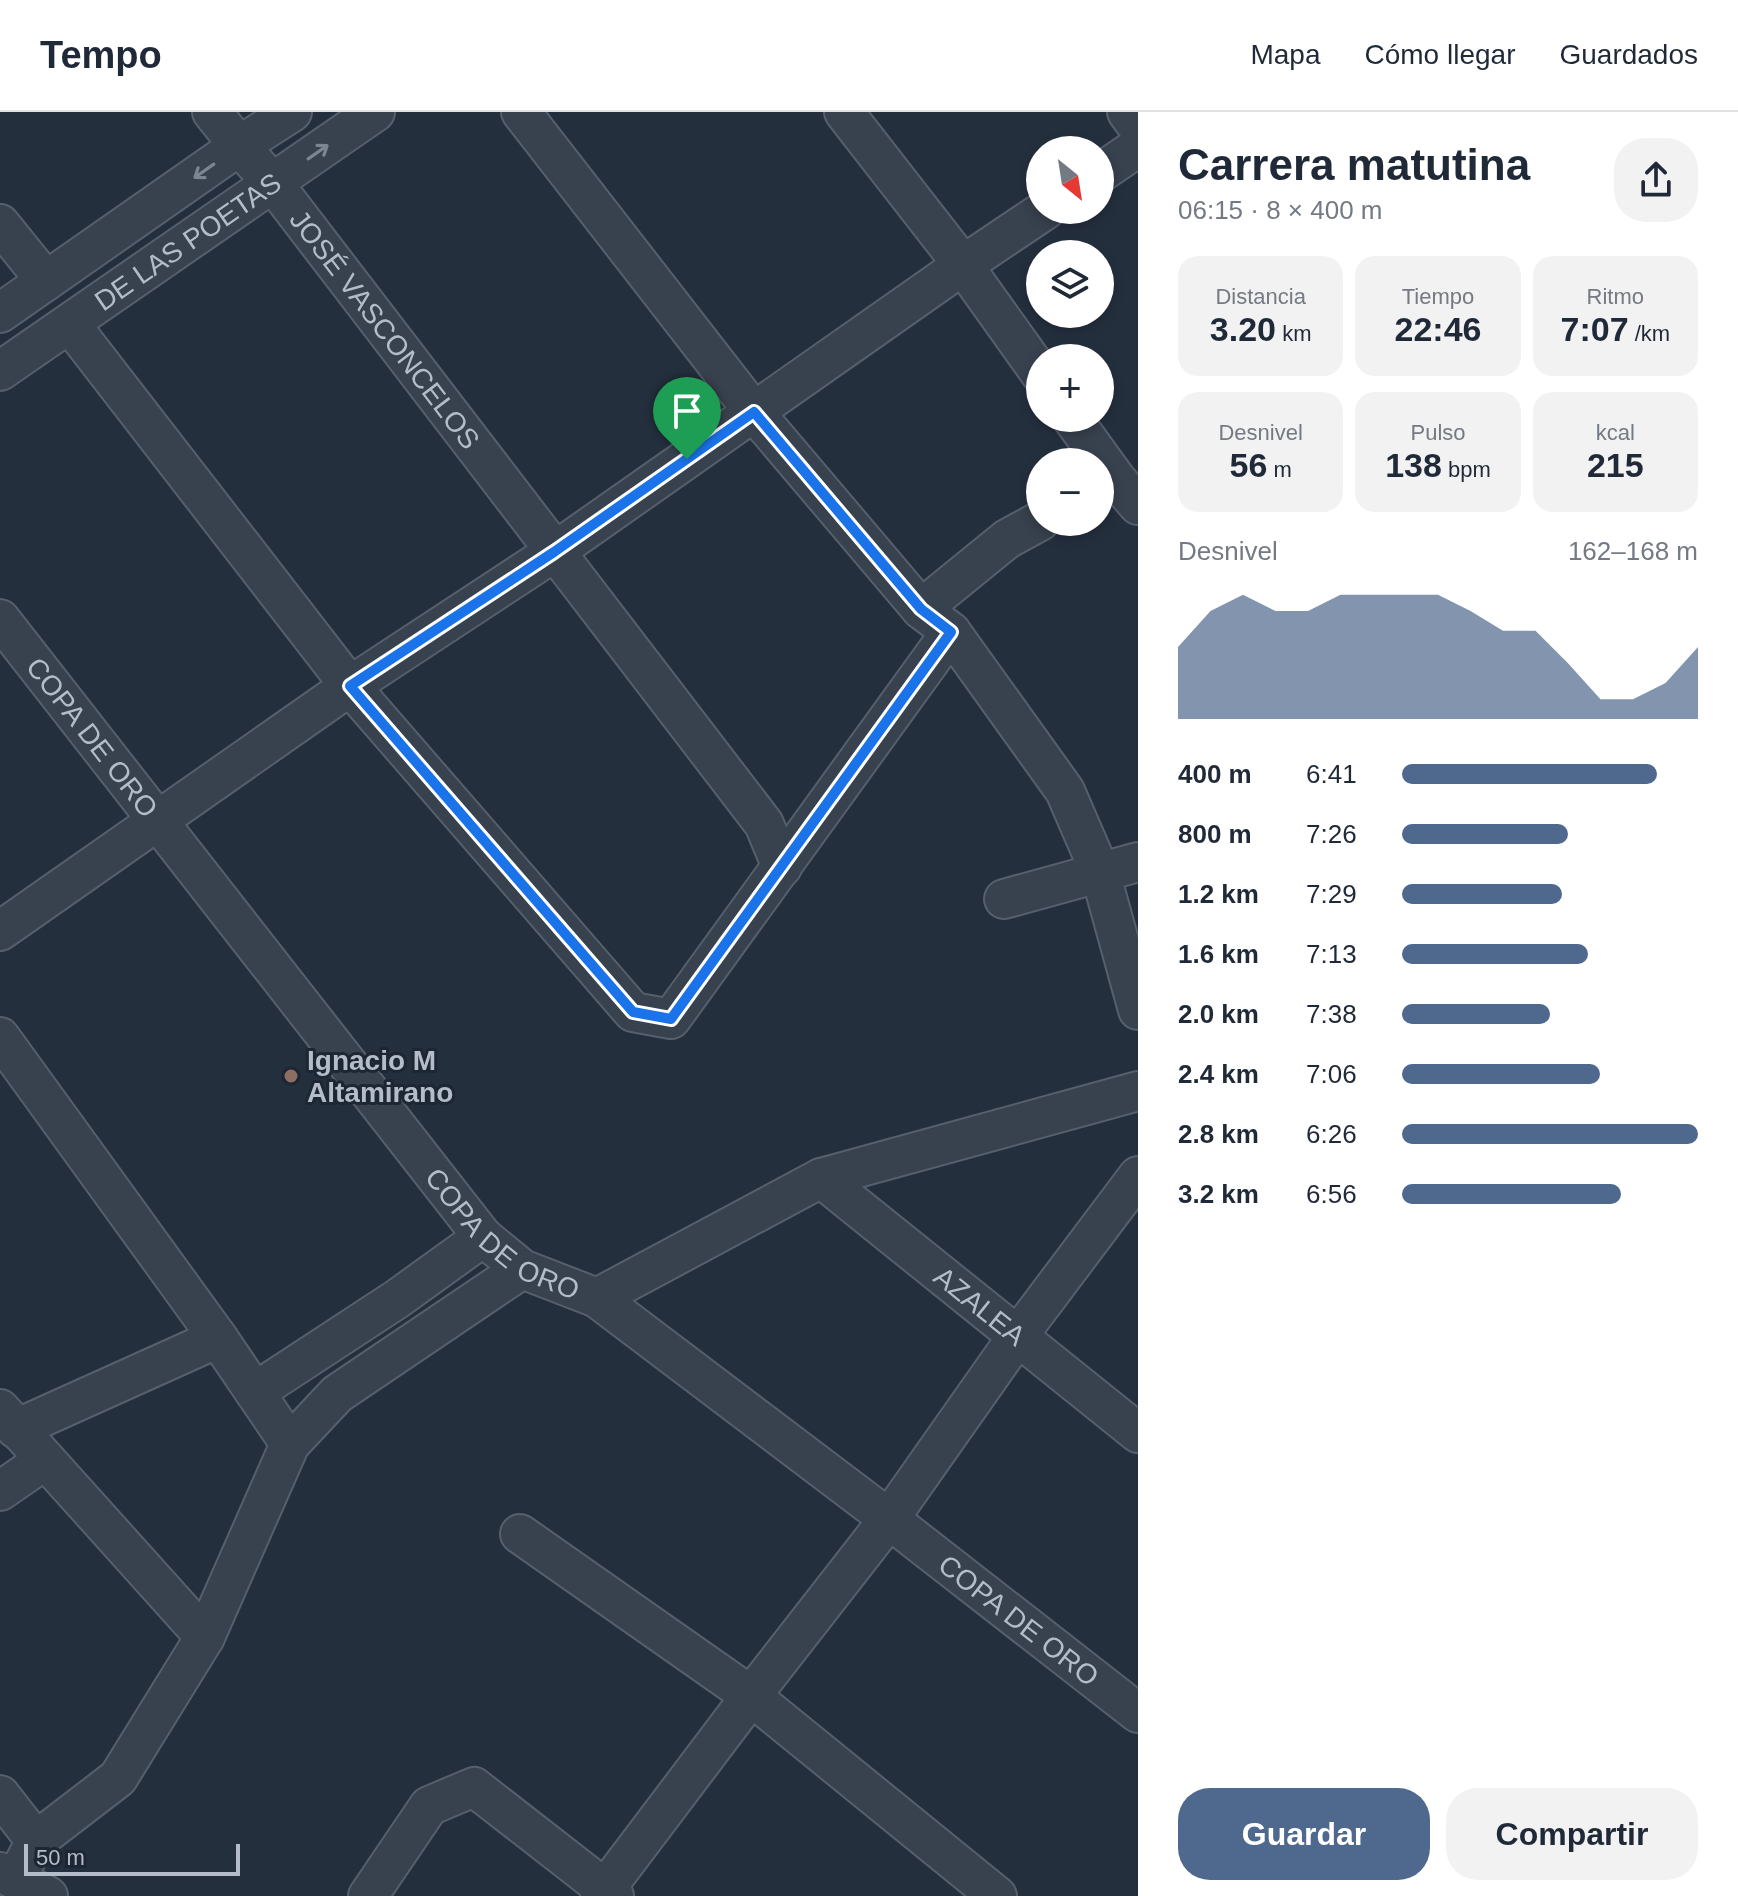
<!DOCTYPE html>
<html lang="es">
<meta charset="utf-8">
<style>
body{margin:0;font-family:Helvetica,sans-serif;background:#f2f2f3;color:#1f2937;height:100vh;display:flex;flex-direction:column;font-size:30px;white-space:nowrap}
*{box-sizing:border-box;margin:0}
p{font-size:26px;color:#747a83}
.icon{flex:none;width:44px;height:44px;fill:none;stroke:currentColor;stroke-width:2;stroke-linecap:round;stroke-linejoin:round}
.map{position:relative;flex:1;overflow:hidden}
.details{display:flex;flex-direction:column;background:#fff;width:600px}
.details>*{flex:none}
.needle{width:52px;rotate:150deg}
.fabs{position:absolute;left:1026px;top:24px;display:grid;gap:16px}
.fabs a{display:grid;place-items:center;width:88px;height:88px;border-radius:50%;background:#fff;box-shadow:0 4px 12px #0003;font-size:40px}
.scale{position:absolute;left:24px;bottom:20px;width:216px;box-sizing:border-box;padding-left:8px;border:4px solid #b4bcc9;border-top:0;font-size:22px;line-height:28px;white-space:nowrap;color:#b4bcc9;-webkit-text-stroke:6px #1d2633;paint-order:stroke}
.pin{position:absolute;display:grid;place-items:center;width:68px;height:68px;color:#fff;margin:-82px -34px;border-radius:50% 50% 50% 0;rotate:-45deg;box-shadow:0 0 8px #0007}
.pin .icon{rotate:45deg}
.round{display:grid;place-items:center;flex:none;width:84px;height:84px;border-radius:32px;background:#f2f2f3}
.overview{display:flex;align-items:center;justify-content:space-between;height:136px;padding:0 40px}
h1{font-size:44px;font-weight:800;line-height:60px}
.stats{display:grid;grid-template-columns:repeat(3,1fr);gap:12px;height:136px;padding:8px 40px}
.stats div{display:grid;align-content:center;border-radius:20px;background:#f2f2f3;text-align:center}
.stats b{font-size:34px;font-weight:800}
.stats small{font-size:22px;font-weight:400}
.stats p{font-size:22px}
.chart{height:224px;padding:16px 40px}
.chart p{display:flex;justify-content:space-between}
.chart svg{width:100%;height:144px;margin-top:8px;fill:#4f688e;opacity:.7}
.primary-button{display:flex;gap:16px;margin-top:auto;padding:16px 40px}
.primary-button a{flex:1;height:92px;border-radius:32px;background:#4f688e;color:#fff;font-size:32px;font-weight:800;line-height:92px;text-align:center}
.primary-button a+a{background:#f2f2f3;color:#1f2937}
ul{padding:0 40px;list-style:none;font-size:26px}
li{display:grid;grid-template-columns:128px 96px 1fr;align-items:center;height:60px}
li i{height:20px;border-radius:10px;background:#4f688e}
header{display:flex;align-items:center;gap:48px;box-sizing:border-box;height:112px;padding:0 40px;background:#fff;border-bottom:2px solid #e0e1e3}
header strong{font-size:38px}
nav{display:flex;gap:44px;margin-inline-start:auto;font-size:28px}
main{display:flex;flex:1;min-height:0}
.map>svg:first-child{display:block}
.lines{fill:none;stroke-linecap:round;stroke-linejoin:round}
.minor-casing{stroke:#565f6c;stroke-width:42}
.minor{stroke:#38414e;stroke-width:38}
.oneway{stroke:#7c8592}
.route-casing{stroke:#fff;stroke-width:16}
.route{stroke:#1a73e8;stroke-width:10}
.education-dot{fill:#8d6e63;stroke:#1d2633;stroke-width:3}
.labels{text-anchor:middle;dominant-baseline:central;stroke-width:6;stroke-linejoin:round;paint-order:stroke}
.street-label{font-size:28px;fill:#b4bcc9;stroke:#1d2633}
.poi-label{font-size:28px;font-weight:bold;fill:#b4bcc9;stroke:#1d2633;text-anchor:start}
</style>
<header>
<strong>Tempo</strong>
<nav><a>Mapa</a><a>Cómo llegar</a><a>Guardados</a></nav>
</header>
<main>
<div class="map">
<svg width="1138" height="1784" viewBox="0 0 1138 1784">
<rect width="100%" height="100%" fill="#242f3e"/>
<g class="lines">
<g class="minor-casing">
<g id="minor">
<path id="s1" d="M212 0 239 34 273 71 764 712 782 755"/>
<polyline points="521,0 754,300 921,497 951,520 1065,679 1100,760 1138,898"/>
<polyline points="844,0 963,153 1040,261"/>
<polyline points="1127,0 1138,15"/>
<polyline points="1100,61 1138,35"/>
<polyline points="0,112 46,169"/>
<polyline points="0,201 239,34 292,0"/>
<polyline points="70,212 350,574 633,900 671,907 951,520"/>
<path id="s2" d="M0 259 375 0"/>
<polyline points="1072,306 1116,367 1138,393"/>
<polyline points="921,497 1007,427 1040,409"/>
<path id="s3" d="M0 507 483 1125 522 1157 597 1186 889 1407 1138 1601"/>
<polyline points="1004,787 1138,750"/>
<polyline points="0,819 350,574 554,440 963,153 1045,98"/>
<polyline points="0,925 218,1226 290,1332"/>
<path id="s4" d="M821 1066 1138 1321"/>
<polyline points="597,1186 821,1066 1138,979"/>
<polyline points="255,1280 397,1187 483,1125"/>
<polyline points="0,1297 205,1525"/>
<polyline points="16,1317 218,1226"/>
<polyline points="0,1379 45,1348"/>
<polyline points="520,1422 751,1584 997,1784"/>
<polyline points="0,1683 36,1729"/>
<polyline points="0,1760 48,1784"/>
<polyline points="15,1768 36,1729 118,1666 205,1525 290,1332 337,1282 522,1157"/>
<polyline points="368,1784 429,1694 474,1675 614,1784"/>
<polyline points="600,1784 751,1584 889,1407 1017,1225 1138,1064"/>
</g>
</g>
<use href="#minor" class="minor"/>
</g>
<defs><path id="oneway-shaft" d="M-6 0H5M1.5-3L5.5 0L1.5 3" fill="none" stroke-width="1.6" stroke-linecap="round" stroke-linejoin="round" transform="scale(2)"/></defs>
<g class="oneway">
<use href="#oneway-shaft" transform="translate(318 40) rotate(-35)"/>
<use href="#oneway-shaft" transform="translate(204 59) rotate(145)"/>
</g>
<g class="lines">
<g class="route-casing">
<polygon id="route" points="754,300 921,497 951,520 671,907 633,900 350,574 554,440"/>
</g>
<use href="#route" class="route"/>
</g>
<circle class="education-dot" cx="291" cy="964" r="8"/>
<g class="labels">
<g class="street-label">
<text stroke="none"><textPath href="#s2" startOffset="228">DE LAS POETAS</textPath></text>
<text stroke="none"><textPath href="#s1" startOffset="278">JOSÉ VASCONCELOS</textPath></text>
<text stroke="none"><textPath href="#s3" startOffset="150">COPA DE ORO</textPath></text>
<text stroke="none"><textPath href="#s3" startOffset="798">COPA DE ORO</textPath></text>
<text stroke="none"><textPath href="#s4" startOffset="204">AZALEA</textPath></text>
<text stroke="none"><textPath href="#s3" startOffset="1446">COPA DE ORO</textPath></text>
</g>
<g class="poi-label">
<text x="307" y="948">Ignacio M<tspan x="307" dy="32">Altamirano</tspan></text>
</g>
</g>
</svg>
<div class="fabs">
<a><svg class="needle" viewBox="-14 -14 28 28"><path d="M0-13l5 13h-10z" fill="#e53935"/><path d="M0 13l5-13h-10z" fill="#747a83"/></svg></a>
<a><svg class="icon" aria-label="layers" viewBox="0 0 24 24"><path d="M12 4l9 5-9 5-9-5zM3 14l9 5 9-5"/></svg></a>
<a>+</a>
<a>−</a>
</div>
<div class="scale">50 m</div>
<div class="pin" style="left:687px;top:347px;background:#1e9e55"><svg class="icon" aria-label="arrive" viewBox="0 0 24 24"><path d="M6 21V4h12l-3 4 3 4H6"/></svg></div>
</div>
<section class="details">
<div class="overview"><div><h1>Carrera matutina</h1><p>06:15 · 8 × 400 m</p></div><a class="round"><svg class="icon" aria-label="share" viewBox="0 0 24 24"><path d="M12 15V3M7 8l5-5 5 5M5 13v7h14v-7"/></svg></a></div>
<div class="stats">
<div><p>Distancia</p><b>3.20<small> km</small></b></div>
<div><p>Tiempo</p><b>22:46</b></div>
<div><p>Ritmo</p><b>7:07<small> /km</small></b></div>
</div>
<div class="stats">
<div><p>Desnivel</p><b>56<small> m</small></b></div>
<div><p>Pulso</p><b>138<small> bpm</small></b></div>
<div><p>kcal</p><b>215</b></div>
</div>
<div class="chart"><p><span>Desnivel</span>162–168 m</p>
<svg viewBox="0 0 160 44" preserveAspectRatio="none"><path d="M0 44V22L10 11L20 6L30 11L40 11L50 6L60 6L70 6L80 6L90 11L100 17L110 17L120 27L130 38L140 38L150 33L160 22V44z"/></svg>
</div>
<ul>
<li><b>400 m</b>6:41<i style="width:86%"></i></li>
<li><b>800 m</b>7:26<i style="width:56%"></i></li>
<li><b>1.2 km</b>7:29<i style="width:54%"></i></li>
<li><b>1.6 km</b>7:13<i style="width:63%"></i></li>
<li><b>2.0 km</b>7:38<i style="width:50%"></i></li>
<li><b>2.4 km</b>7:06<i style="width:67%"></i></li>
<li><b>2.8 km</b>6:26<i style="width:100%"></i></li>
<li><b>3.2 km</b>6:56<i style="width:74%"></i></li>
</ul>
<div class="primary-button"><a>Guardar</a><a>Compartir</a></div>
</section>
</main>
